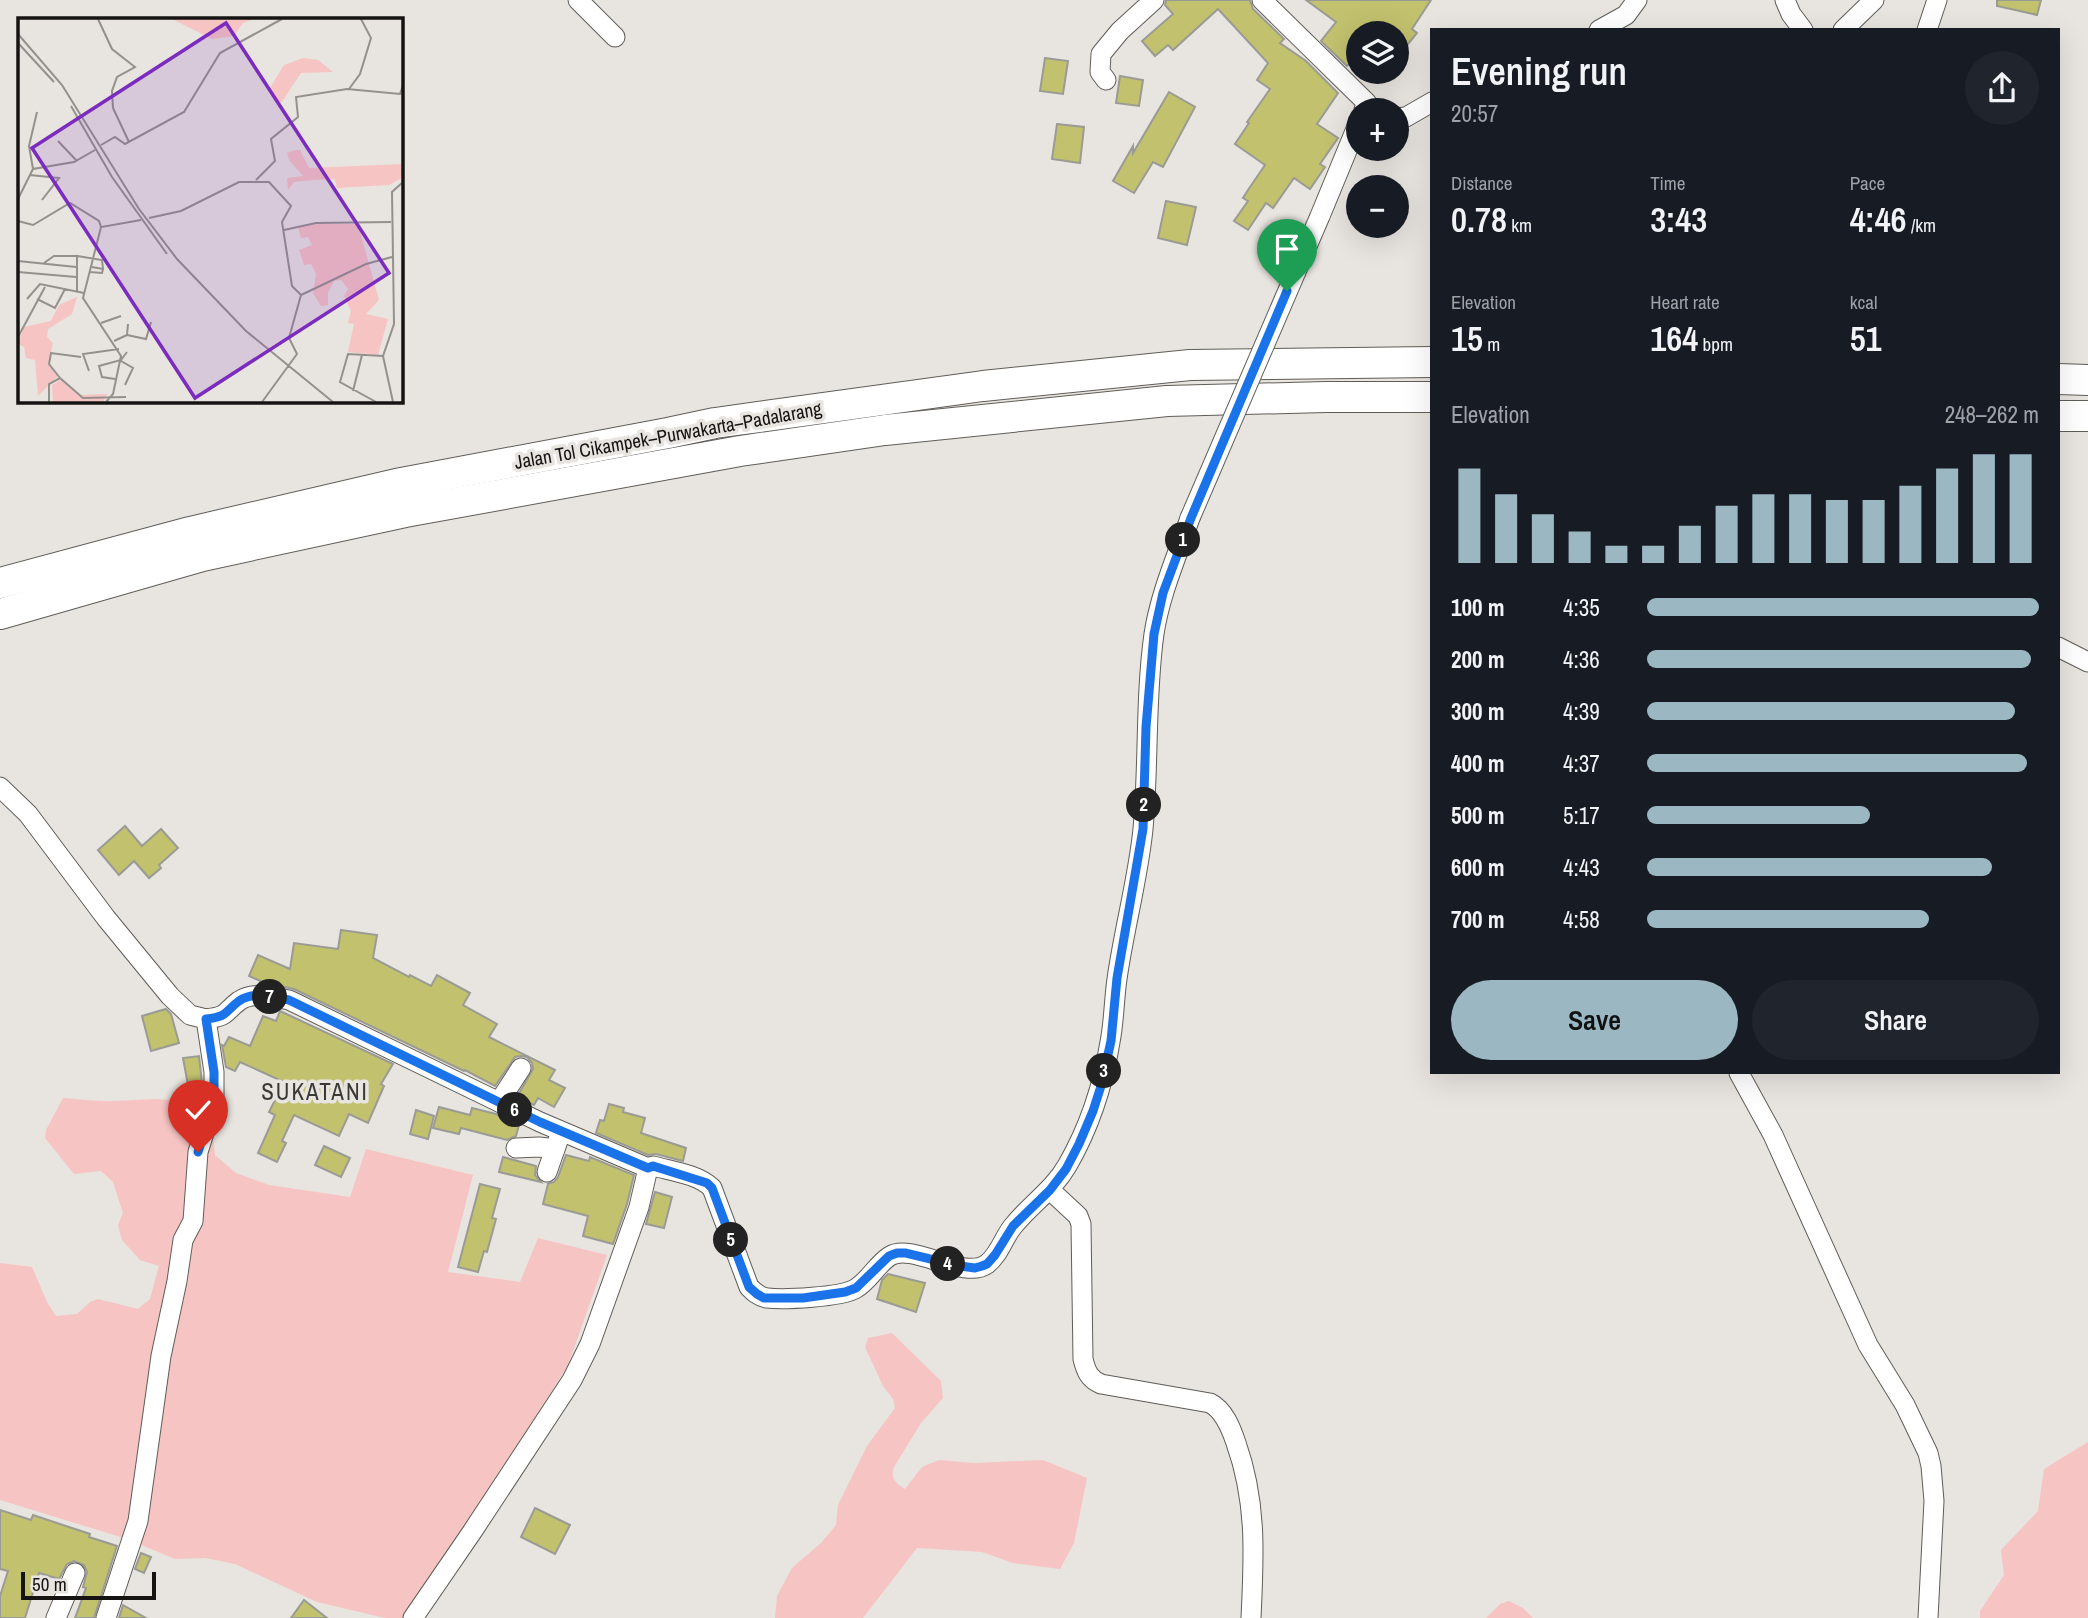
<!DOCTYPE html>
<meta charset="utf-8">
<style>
body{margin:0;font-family:"Archivo Narrow",sans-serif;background:#20242c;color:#f1f3f6;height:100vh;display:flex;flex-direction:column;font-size:26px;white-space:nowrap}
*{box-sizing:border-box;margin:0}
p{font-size:23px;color:#9ea1a6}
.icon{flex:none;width:38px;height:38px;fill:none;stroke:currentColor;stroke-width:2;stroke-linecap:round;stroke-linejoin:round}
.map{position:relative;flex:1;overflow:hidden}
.sheet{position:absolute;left:1430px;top:28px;width:630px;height:1046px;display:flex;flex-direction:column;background:#171b24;border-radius:0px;box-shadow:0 7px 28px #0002}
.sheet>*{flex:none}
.tools{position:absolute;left:1346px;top:21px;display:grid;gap:14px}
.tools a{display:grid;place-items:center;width:63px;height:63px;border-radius:50%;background:#171b24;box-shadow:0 7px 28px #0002;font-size:35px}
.scale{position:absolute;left:21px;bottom:18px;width:135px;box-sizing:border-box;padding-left:7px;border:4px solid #151412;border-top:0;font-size:19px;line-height:24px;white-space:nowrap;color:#151412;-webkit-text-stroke:5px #e8e4df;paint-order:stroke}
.pin{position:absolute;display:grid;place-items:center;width:60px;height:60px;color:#fff;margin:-72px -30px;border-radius:50% 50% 50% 0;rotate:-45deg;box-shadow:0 0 7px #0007}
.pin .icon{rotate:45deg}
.km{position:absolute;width:35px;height:35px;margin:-18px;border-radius:50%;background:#222;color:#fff;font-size:19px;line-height:35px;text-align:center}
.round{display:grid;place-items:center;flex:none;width:74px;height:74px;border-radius:37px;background:#20242c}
.head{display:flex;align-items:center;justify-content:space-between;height:119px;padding:0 21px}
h1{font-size:38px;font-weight:600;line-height:52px}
.metrics{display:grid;grid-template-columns:repeat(3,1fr);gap:10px;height:119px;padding:7px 21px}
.metrics div{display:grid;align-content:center}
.metrics b{font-size:35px;font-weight:600}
.metrics small{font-size:19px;font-weight:400}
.metrics p{font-size:19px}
.chart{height:196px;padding:14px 21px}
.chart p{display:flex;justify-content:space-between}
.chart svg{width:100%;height:126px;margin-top:7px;stroke:#9ab7c2;stroke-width:6}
.action{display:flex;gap:14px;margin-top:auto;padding:14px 21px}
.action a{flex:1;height:80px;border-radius:42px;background:#9ab7c2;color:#111;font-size:28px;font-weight:600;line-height:80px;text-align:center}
.action a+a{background:#20242c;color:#f1f3f6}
ul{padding:0 21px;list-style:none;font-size:23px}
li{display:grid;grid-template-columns:112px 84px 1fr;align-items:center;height:52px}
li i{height:18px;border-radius:9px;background:#9ab7c2}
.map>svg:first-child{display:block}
.green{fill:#f6c4c2}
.building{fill:#c1c16e;stroke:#9b9b95;stroke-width:2}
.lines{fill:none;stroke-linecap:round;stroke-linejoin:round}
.minor-casing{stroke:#605d58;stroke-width:21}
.highway-casing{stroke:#605d58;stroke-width:32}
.minor{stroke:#fff;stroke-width:19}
.highway{stroke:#fff;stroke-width:30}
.minor-bridge-casing{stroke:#605d58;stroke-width:21;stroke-linecap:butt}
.minor-bridge{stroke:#fff;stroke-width:19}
.route-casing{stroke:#fff;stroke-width:14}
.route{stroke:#1a73e8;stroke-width:9}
.labels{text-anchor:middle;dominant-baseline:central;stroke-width:7;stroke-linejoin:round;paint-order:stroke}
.street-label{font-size:19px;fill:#151412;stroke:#e8e4df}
.quarter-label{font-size:23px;letter-spacing:2px;fill:#3b3935;stroke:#e8e4df}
.inset-road{fill:none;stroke:#94918d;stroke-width:2}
.view{fill:#7b2cbf;fill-opacity:0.15;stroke:#7b2cbf;stroke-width:3.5}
.inset-edge{fill:none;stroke:#151412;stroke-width:3.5}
</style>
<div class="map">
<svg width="2088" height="1618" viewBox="0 0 2088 1618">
<rect width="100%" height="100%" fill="#e8e4df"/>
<g class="green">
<path d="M63 1098C80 1099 97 1102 113 1101 155 1100 177 1093 216 1117L213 1138 215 1155 236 1173 269 1185 350 1197 366 1149 473 1175 448 1272 520 1282 538 1238 607 1255 568 1365 493 1486 404 1618H385L317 1602 235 1564 205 1558 175 1559 127 1539 0 1500V1263L32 1267 47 1302 56 1316 77 1314 90 1302 98 1299 138 1309 150 1299 159 1266 140 1260 122 1240 118 1225 123 1213 113 1182 101 1171 74 1174 45 1138 46 1130Z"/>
<path d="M892 1333 941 1381 943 1398 921 1423 894 1467C890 1478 895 1483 905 1489L922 1467 939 1460 973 1463 1043 1460 1087 1478 1074 1543 1060 1569 1013 1563 982 1552 917 1548 863 1618H775L777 1596 792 1568 821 1543 836 1525 838 1505 867 1446 895 1408 893 1399 883 1386 865 1347 868 1338Z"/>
<polygon points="2088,1442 2088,1618 1980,1618 1980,1611 2004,1575 2001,1550 2038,1511 2044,1469"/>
<polygon points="1509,1601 1523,1608 1533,1618 1486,1618 1500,1604"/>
</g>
<g class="building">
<polygon points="1166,0 1250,0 1253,9 1284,39 1280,43 1306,61 1338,93 1317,124 1338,138 1320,164 1325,167 1310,189 1294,178 1273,208 1266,203 1248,230 1234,221 1248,201 1243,198 1248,190 1265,165 1235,144 1249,123 1247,122 1270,89 1257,80 1268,63 1218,9 1173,50 1168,45 1155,56 1142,41 1173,14 1165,5"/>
<polygon points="1306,0 1431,0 1412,29 1417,33 1396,59 1396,33 1358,33 1358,69 1350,63 1347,66 1321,41 1336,22"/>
<polygon points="1997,0 2041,0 2037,15 1997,6"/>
<polygon points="1045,58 1068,61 1063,94 1040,91"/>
<polygon points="1120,76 1143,80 1139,106 1116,103"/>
<polygon points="1169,92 1195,107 1163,167 1153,162 1134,193 1113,181 1133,146 1133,153"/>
<polygon points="1057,124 1084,127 1080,163 1052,159"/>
<polygon points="1166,201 1196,207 1187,245 1158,238"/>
<polygon points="125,826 142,846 161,829 178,848 159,865 161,868 149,878 134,861 119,875 98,850"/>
<polygon points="341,930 377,935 373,958 409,977 410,975 431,986 437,975 470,993 463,1005 497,1024 489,1037 555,1070 549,1080 565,1088 554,1107 538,1098 534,1105 517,1097 533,1069 532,1063 527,1057 521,1056 515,1057 495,1086 465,1070 464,1071 294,989 265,983 249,976 258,955 290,969 294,943 338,949"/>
<polygon points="166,1009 171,1014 179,1043 151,1051 142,1016"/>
<polygon points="280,1011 393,1064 381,1084 384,1086 368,1123 349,1114 339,1136 294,1115 282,1141 286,1143 277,1162 258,1153 275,1115 269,1112 284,1082 240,1062 235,1071 226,1067 222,1045 224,1046 229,1037 250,1046 263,1016 276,1021"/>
<polygon points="199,1056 202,1083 188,1085 183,1058"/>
<polygon points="609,1104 624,1108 623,1112 645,1118 641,1133 686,1148 683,1161 656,1154 648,1155 596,1133 600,1120 604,1121"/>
<polygon points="439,1107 470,1115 472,1108 496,1114 519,1125 516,1136 507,1140 461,1128 459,1134 433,1128"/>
<polygon points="416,1110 434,1116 428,1139 410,1134"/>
<polygon points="324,1146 350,1158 341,1177 315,1165"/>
<polygon points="566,1155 589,1161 590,1157 634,1175 627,1204 613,1244 583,1236 588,1216 543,1204 548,1184 547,1184 554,1182 558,1177"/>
<polygon points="503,1157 536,1166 535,1175 541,1182 499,1172"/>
<polygon points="480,1184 500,1189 492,1218 496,1219 487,1252 484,1251 478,1272 458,1267"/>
<polygon points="655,1192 672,1197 664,1228 646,1224"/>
<polygon points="888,1274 925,1283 916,1312 877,1299 882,1280"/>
<polygon points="535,1508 570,1525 555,1554 521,1537"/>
<polygon points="0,1510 31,1520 33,1515 90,1534 89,1537 117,1546 94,1618 75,1618 86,1588 83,1587 87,1572 84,1565 74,1561 67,1564 59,1579 39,1573 25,1618 0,1618 0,1596 8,1571 0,1569"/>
<polygon points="141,1553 151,1557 144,1573 135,1569"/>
<polygon points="304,1600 327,1618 291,1618"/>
<polygon points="123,1605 146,1618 119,1618"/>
</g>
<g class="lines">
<g class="minor-casing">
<g id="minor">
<polyline points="578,0 615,37"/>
<polyline points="1262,0 1367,103 1364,110"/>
<polyline points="1785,0 1791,14 1803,30"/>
<polyline points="1599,30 1626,15 1637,0"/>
<polyline points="1843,30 1874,0"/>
<polyline points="1927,30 1937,0"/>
<polyline points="1106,80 1100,72 1101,54 1120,31 1154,0"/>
<polyline points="1396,118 1406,117 1432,102"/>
<polyline points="1320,216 1358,124"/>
<polyline points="2058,647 2088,662"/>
<polyline points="0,787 28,814 106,918 170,996 190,1015 206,1019 214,1072 214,1101 198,1152 193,1221 183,1240 177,1281 161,1356 138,1521 106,1618"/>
<path d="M206 1019C229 1016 223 1013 239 1001 253 991 273 997 289 1000L540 1122 648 1168 653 1166C671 1171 698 1174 712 1188L749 1287C754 1292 759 1297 767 1298 784 1300 841 1297 855 1289 869 1281 877 1264 890 1256 912 1242 964 1281 987 1264 1000 1254 1004 1236 1014 1225 1031 1204 1053 1190 1067 1166 1089 1128 1103 1086 1110 1042 1114 1022 1114 1000 1117 979 1124 929 1138 879 1143 829 1149 764 1145 698 1154 634 1160 594 1177 556 1190 518"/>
<polyline points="1739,1073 1773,1135 1868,1345 1905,1405 1928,1453 1931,1466 1934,1501 1928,1618"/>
<polyline points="499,1102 521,1068"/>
<polyline points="516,1148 539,1147 555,1149"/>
<polyline points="547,1172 561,1132"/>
<path d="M1050 1190 1078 1216 1081 1224 1083 1359C1086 1371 1089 1379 1101 1384L1210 1403C1224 1410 1231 1428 1236 1443 1257 1502 1254 1556 1251 1618"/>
<polyline points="56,1618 75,1573"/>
<polyline points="413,1618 472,1532 572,1380 590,1344 624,1249 639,1207 648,1168"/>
</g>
</g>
<g class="highway-casing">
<g id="highway">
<polyline points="2058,379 2088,380"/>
<polyline points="2058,416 2088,416"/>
<polyline points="0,583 190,532 396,484 668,433 715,423 983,386 1190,365 1432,362"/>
<polyline points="0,614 202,556 405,512 740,451 885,430 1167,401 1326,397 1432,397"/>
</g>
</g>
<use href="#minor" class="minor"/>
<use href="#highway" class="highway"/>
<g class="minor-bridge-casing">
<polyline id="minor-bridge" points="1190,518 1320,216"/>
</g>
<use href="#minor-bridge" class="minor-bridge"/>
</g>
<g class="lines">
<g class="route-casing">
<path id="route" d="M198 1152 214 1101V1072L206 1019C229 1016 223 1013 239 1001 253 991 273 997 289 1000L540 1122 648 1168 653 1166 707 1183 712 1188 749 1287 757 1294 764 1298H803L845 1292 856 1288 889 1256 897 1253H906L960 1266 975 1268 982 1266 987 1264 995 1255 1013 1226 1050 1190 1066 1169 1079 1144 1093 1111 1101 1086 1111 1041 1117 978 1143 829 1146 727 1154 634 1163 593 1191 518 1287 291"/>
</g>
<use href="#route" class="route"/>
</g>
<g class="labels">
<g class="street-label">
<text transform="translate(668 435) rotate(-10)">Jalan Tol Cikampek–Purwakarta–Padalarang</text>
</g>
<g class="quarter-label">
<text x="315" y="1091">SUKATANI</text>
</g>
</g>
<g transform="translate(18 18)">
<rect width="385" height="385" fill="#e8e4df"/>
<path d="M154 1H236L225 5 216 18 194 21ZM285 40 300 42 315 54 283 55 263 85 251 75 252 70 266 47ZM278 132H282L291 150 385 146 384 160 371 167 319 170 317 161 295 162 276 164 270 172 269 160 285 158 271 142 269 135ZM296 206H340L361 282 348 296 370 301 360 337 330 334 336 306 330 305 333 293 326 278 330 271 323 262 316 263 310 275V287L303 288 295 275 298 256 293 246 286 247 281 232 294 227 290 219 283 220 280 210ZM59 279 54 296 30 311 29 319 35 325 30 346 40 358 20 378 17 342 8 340 6 329 0 326 6 309 33 303 41 287ZM44 361 60 377 89 376 85 384H35L34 367Z" fill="#f6c4c2"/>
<path class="inset-road" d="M80 1 94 31 117 49 99 59 94 73 95 90 111 124M0 16 44 67 121 191 159 241 228 313 315 384M0 25 36 64M331 71 342 56 353 20 343 1M53 88 94 159 149 236M40 123 58 142M83 127 97 119 107 126 166 94 202 35 264 1M15 151 11 128 19 94M12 157 41 160 24 182M238 162 257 143 253 121 280 99 278 79 329 71 382 76 385 67M0 181 15 151 56 144 77 132M131 200 163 193 221 164H251L273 188 264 204 274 268 283 277M0 203 15 207 52 185 81 203 83 209M266 212 298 205 373 204M0 243 58 249M26 245 36 238H59M0 254 58 259M72 254 84 255 85 251 74 249M59 274V238L84 242 85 251M9 281 22 266 66 275M19 281 37 290 47 271M83 305 103 298M109 317 128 321 133 304M0 319 27 269M96 323 109 317 110 306M103 343 115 350 107 367M71 353 65 336 101 331M42 360 31 346 33 335 63 339M97 361 84 359 81 348 103 342 109 334M335 373 344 337M31 384V366L42 360 65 380 108 379M88 384 95 376 103 338 65 280 83 209 123 202M244 384 279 336 271 320 283 277 348 246 374 239M358 384 322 364 330 336 365 338M375 384 365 338 376 306 374 174 385 164"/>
<path class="view" d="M208 5 371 255 177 380 14 130Z"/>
<rect width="385" height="385" class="inset-edge"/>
</g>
</svg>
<div class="tools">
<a><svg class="icon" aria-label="layers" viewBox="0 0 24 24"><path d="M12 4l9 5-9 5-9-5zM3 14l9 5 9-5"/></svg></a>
<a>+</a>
<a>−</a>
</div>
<div class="scale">50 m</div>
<div class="pin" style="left:1287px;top:291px;background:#1e9e55"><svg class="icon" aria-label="arrive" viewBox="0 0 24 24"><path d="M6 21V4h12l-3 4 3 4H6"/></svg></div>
<div class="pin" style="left:198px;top:1152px;background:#d93025"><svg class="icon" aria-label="check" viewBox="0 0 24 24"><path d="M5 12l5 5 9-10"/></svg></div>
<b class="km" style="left:1183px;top:540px">1</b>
<b class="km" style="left:1144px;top:805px">2</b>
<b class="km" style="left:1104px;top:1071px">3</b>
<b class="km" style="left:948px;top:1264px">4</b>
<b class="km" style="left:731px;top:1240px">5</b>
<b class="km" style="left:515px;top:1110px">6</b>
<b class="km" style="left:270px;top:997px">7</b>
<section class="sheet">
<div class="head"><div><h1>Evening run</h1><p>20:57</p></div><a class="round"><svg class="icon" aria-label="share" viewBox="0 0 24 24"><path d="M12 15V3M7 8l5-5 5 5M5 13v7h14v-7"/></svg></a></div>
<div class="metrics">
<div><p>Distance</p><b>0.78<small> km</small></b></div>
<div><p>Time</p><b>3:43</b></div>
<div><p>Pace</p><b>4:46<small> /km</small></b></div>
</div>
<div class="metrics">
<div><p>Elevation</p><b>15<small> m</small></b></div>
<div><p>Heart rate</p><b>164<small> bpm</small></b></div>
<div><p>kcal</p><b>51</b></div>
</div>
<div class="chart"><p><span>Elevation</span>248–262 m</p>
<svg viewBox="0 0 160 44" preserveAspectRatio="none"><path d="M5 44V11M15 44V20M25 44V27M35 44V33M45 44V38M55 44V38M65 44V31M75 44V24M85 44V20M95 44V20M105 44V22M115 44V22M125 44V17M135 44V11M145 44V6M155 44V6"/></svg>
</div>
<ul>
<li><b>100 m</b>4:35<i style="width:100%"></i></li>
<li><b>200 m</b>4:36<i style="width:98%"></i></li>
<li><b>300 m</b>4:39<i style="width:94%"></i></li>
<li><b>400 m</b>4:37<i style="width:97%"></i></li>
<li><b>500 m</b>5:17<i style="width:57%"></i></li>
<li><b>600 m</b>4:43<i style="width:88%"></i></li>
<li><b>700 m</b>4:58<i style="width:72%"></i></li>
</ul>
<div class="action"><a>Save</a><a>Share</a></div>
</section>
</div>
